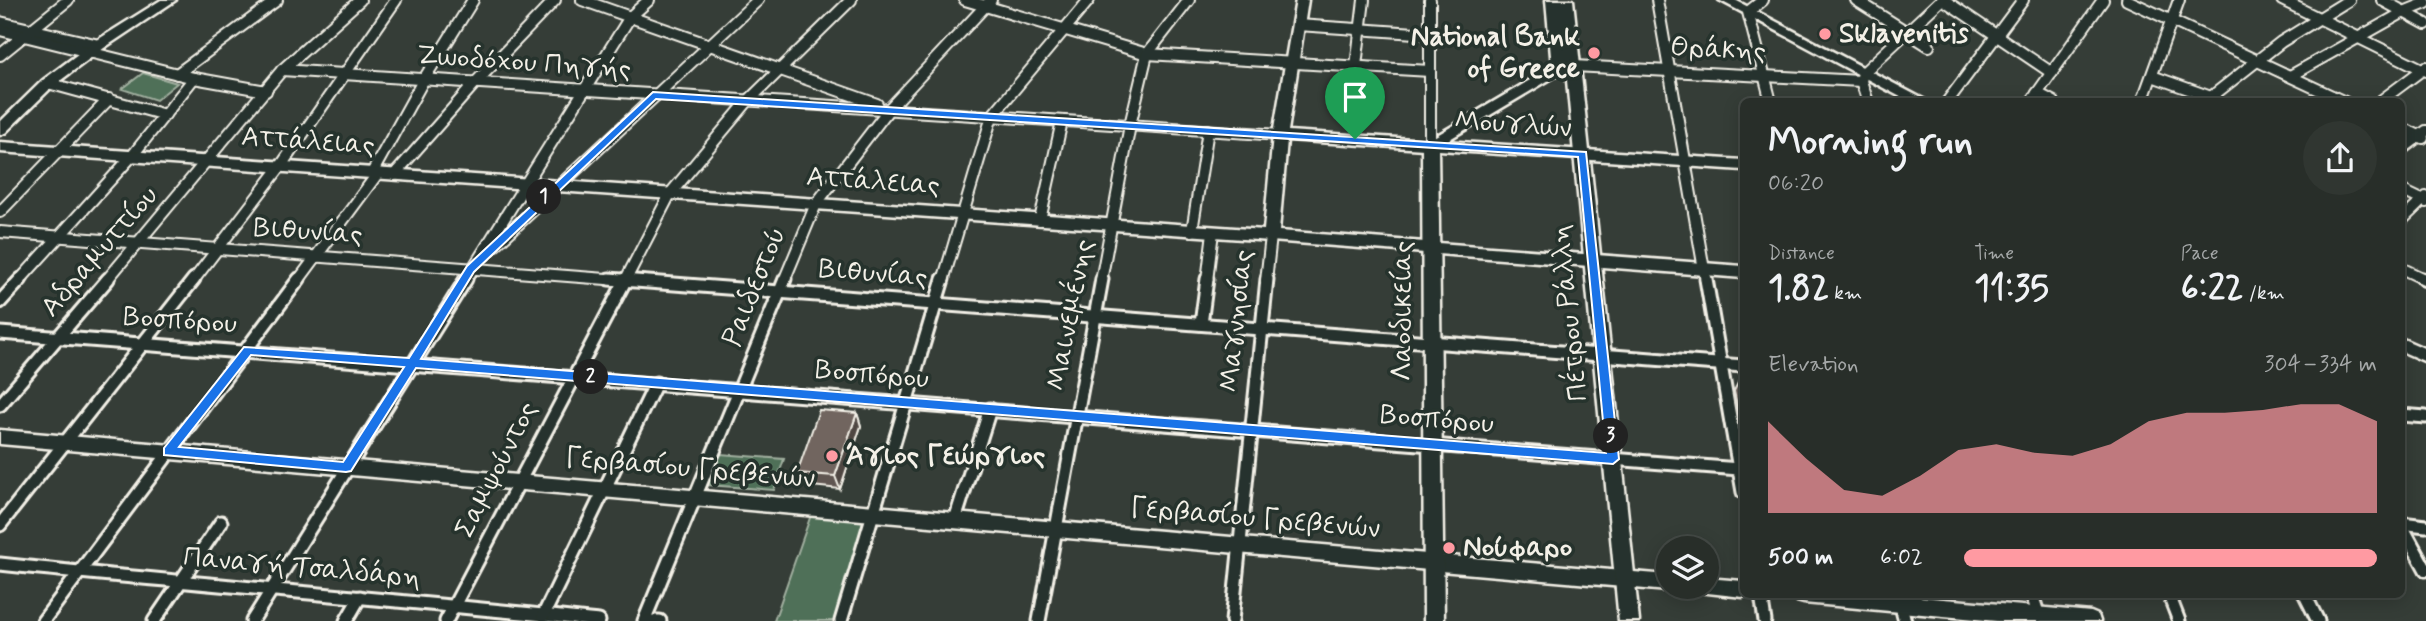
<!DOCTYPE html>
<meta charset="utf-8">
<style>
body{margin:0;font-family:Mynerve,sans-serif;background:#303631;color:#f1f3f6;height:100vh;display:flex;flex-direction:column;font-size:26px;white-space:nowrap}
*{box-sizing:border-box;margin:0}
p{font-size:23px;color:#a5a8a8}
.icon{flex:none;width:38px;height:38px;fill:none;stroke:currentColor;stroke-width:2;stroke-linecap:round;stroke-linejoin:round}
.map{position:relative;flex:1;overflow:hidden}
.details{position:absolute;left:1740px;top:98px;width:665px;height:500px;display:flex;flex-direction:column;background:#282e29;border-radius:10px;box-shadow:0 4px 18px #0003,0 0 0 2px #444a46}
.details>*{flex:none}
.controls{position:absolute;left:1656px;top:536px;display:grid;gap:14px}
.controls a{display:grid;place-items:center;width:63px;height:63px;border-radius:50%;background:#282e29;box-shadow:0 4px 18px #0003,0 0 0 2px #444a46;font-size:35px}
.pin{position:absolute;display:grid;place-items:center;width:60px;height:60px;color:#fff;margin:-72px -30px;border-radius:50% 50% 50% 0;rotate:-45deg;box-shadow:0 0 7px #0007}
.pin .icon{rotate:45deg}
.km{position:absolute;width:35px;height:35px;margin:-18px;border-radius:50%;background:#222;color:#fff;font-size:19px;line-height:35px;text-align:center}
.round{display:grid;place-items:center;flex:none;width:74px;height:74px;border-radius:37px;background:#303631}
.headline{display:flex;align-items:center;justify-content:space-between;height:119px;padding:0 28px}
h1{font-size:38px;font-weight:700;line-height:52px}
.figures{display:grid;grid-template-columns:repeat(3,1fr);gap:10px;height:119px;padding:7px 28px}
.figures div{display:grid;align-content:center}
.figures b{font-size:35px;font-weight:700}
.figures small{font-size:19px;font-weight:400}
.figures p{font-size:19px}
.chart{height:196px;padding:14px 28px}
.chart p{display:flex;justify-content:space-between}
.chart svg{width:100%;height:126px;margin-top:7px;fill:#ff9aa2;opacity:.7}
ul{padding:0 28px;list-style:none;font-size:23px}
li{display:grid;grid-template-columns:112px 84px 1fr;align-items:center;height:52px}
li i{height:18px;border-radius:9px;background:#ff9aa2}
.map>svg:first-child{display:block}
.green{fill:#4f6f59;stroke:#a2b0a0;stroke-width:2}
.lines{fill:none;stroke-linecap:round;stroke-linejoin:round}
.street-far1-casing{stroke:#f4f1e8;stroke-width:14}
.street-casing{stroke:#f4f1e8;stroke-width:17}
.secondary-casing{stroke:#f4f1e8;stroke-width:5}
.primary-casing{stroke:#f4f1e8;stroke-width:5}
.street-far1{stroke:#26332d;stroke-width:10}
.street{stroke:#26332d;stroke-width:11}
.secondary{fill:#26332d;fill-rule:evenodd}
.primary{fill:#26332d;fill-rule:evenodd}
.wall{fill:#615751;stroke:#f4f1e8;stroke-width:2}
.shaded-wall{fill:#4f4742;stroke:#f4f1e8;stroke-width:2}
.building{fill:#71655e;stroke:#f4f1e8;stroke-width:2}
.route{fill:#1a73e8;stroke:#fff;stroke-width:2;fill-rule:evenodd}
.poi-dot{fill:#ff9aa2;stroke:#26332d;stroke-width:2.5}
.labels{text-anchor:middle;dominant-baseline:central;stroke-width:7;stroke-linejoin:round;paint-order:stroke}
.poi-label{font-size:28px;font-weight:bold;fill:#f4f1e8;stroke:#26332d;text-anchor:start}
.street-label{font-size:28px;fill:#f4f1e8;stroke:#26332d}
</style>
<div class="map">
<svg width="2426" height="621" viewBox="0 0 2426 621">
<rect width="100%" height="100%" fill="#353d37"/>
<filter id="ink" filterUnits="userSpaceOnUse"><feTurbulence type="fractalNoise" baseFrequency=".0143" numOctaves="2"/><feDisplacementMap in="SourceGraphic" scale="14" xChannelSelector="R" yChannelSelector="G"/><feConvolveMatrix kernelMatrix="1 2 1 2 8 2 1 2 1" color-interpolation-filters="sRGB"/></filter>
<g filter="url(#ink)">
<g class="green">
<polygon points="143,73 177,83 156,100 122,89"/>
<polygon points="720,454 784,459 774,490 708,485"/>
<polygon points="812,512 868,518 835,621 774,621"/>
</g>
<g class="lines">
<g class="street-far1-casing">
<g id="street-far1">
<polyline points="582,0 877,104"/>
<polyline points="965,0 1147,54 1430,71"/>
<polyline points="1430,0 1430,144"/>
<polyline points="1657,0 1706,281"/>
<polyline points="1763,0 1748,12 1771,102"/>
<polyline points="1856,0 1929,46"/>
<polyline points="1944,0 2052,73"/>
<polyline points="2127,0 2345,102"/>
<polyline points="2282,0 2426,71"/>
<polyline points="2382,0 2426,24"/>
<polyline points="0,22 99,45"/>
<polyline points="1298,25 1430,34"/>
<polyline points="0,30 194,78 266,91"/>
<polyline points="0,55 68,0"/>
<polyline points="1356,66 1364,0"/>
<polyline points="1574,66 1861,81"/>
<polyline points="282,70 1280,135"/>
<polyline points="177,74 277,0"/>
<polyline points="2152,76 2211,97 2281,42 2349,0"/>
<polyline points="2290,76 2404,12 2426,3"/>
<polyline points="48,83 165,115"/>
<polyline points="2037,93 2054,102"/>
<polyline points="1868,102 1861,81 1863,73 1941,0"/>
<polyline points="1947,102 2023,0"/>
<polyline points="2031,102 2103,0"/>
<polyline points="2142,102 2179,0"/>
<polyline points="2379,102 2426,67"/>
<polyline points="2401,127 2423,138"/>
<polyline points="2401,150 2426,131"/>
<polyline points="372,173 424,79 473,0"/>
<polyline points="394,175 476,82 555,0"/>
<polyline points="2401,190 2426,202"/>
<polyline points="0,212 109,99"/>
<polyline points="1040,220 1062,121"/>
<polyline points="2401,221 2426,197"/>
<polyline points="1192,231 1208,130"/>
<polyline points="0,232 632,281"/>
<polyline points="484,256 758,0"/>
<polyline points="2401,268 2426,280"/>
<polyline points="19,281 132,156 194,78"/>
<polyline points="106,281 282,70 360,0"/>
<polyline points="193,281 280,167 396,0"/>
<polyline points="298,281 378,173"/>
<polyline points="465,281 630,17 649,0"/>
<polyline points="625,281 670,194 747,102 851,0"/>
<polyline points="784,281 816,204 889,109 991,0"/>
<polyline points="943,281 992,116 1089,0"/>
<polyline points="1101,281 1130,125 1147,54 1189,0"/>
<polyline points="1207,281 1213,232"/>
<polyline points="1266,281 1271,236"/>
</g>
</g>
<g class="street-casing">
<g id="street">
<polyline points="609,279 1743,366"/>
<polyline points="1706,279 1743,492"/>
<polyline points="2423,279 2426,280"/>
<polyline points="0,302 21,279"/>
<polyline points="1201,324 1207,279"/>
<polyline points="0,333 1739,469"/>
<polyline points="0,405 108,279"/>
<polyline points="2401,415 2426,417"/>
<polyline points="955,520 990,409"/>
<polyline points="2401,523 2426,526"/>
<polyline points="2401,524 2426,570"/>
<polyline points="0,525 194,279"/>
<path d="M0 564C200 585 400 599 599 621"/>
<polyline points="1761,595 1765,621"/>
<polyline points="1898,595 1905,621"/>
<polyline points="2032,595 2039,616"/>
<polyline points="2169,595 2179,621"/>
<polyline points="2305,595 2318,621"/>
<polyline points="543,616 656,383"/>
<polyline points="43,621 299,279"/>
<polyline points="154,621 221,522"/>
<polyline points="252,621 466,279"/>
<polyline points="346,621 360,597"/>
<polyline points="446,621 626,279"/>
<polyline points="644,621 785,279"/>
<polyline points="648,621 660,621"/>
<polyline points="841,621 943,279"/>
<polyline points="1039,621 1102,279"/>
<polyline points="1232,621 1267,279"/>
</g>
</g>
<g class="secondary-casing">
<g id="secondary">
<polygon points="161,0 176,0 104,48 53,86 5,133 0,135 0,122 43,80 94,42"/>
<polygon points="1296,0 1308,0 1288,131 1743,160 1743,170 1287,140 1279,231 1743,266 1743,278 1271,241 0,152 0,142 1264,230 1273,135"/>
<polygon points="1719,0 1735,0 1929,102 1910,102"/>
<polygon points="2401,338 2426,349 2426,362 2401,351"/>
<polygon points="0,430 1668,575 1668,586 1676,586 1668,591 0,444"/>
<polygon points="1706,578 1743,581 1743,595 1749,595 1743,597 1699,592 1697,586 1706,586"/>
<polygon points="1795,595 1898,595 2091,612 2098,615 2100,621 1997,621 1804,603 1797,601"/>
</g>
</g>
<g class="primary-casing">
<polygon id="primary" points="1546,0 1573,0 1639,621 1619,621 1566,70 1438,146 1444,621 1424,621 1422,144 1552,67"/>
</g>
<use href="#street-far1" class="street-far1"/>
<use href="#street" class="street"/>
<use href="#secondary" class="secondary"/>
<use href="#primary" class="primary"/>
</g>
<g class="wall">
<polygon points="1743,377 1743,426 1741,425 1734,391 1739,381 1741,381"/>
<polygon points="857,413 861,426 840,489 802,485 797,473"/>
</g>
<polygon class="shaded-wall" points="857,413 861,426 840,489 835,476"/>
<g class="building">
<polygon points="1739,381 1743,381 1743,402"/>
<polygon points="819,410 857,413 835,476 797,473"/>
</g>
</g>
<path class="route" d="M653 92 1586 152 1619 459 1613 464 416 368 351 471 346 472 164 455V448L244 347 409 358 467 266ZM656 99 1578 157 1606 453 421 359 474 272ZM251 355 404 367 343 462 179 447Z"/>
<g class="poi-dot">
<circle cx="1825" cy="34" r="7"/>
<circle cx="1594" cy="53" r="7"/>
<circle cx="832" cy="456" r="7"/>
<circle cx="1449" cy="548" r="7"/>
</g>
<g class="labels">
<g class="poi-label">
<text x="1839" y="34">Sklavenitis</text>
<text x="1580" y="37" text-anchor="end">National Bank<tspan x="1580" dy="32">of Greece</tspan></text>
<text x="846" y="456">Άγιος Γεώργιος</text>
<text x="1463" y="548">Νούφαρο</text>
</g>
<g class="street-label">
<text transform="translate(1718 50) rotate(3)">Θράκης</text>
<text transform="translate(524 63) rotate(4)">Ζωοδόχου Πηγής</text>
<text transform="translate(1513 125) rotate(4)">Μουγλών</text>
<text transform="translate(308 142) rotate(4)">Αττάλειας</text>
<text transform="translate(873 182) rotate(4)">Αττάλειας</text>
<text transform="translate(308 232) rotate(4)">Βιθυνίας</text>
<text transform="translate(100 252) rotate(-49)">Αδραμυττίου</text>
<text transform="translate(873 274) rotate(5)">Βιθυνίας</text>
<text transform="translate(755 287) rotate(-68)">Ραιδεστού</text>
<text transform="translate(1403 311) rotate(-90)">Λαοδικείας</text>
<text transform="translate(1570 313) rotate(-96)">Πέτρου Ράλλη</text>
<text transform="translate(1071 315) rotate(-79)">Μαινεμένης</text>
<text transform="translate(180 321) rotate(4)">Βοσπόρου</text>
<text transform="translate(1237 321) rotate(-84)">Μαγνησίας</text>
<text transform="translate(872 375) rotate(5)">Βοσπόρου</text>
<text transform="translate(1437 420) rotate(5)">Βοσπόρου</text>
<text transform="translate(690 469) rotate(5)">Γερβασίου Γρεβενών</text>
<text transform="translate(497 470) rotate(-63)">Σαμψούντος</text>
<text transform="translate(1255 519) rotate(5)">Γερβασίου Γρεβενών</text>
<text transform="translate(302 568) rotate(5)">Παναγή Τσαλδάρη</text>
</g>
</g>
</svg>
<div class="controls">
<a><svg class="icon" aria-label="layers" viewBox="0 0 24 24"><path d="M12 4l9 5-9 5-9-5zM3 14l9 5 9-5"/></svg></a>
</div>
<div class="pin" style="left:1355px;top:139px;background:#1e9e55"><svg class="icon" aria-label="arrive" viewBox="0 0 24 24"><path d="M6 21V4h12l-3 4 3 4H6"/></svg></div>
<b class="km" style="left:544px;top:197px">1</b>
<b class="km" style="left:591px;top:377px">2</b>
<b class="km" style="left:1611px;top:436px">3</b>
<section class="details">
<div class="headline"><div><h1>Morning run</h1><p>06:20</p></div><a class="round"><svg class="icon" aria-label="share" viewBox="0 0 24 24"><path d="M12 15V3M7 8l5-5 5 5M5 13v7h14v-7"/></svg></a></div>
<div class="figures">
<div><p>Distance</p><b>1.82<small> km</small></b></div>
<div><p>Time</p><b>11:35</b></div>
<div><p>Pace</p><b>6:22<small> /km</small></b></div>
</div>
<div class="chart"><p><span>Elevation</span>304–334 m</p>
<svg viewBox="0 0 160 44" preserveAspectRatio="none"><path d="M0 44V12L10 25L20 36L30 38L40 31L50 22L60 20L70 23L80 24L90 20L100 12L110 9L120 9L130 8L140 6L150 6L160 12V44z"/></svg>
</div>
<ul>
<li><b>500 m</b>6:02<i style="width:100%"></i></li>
</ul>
</section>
</div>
